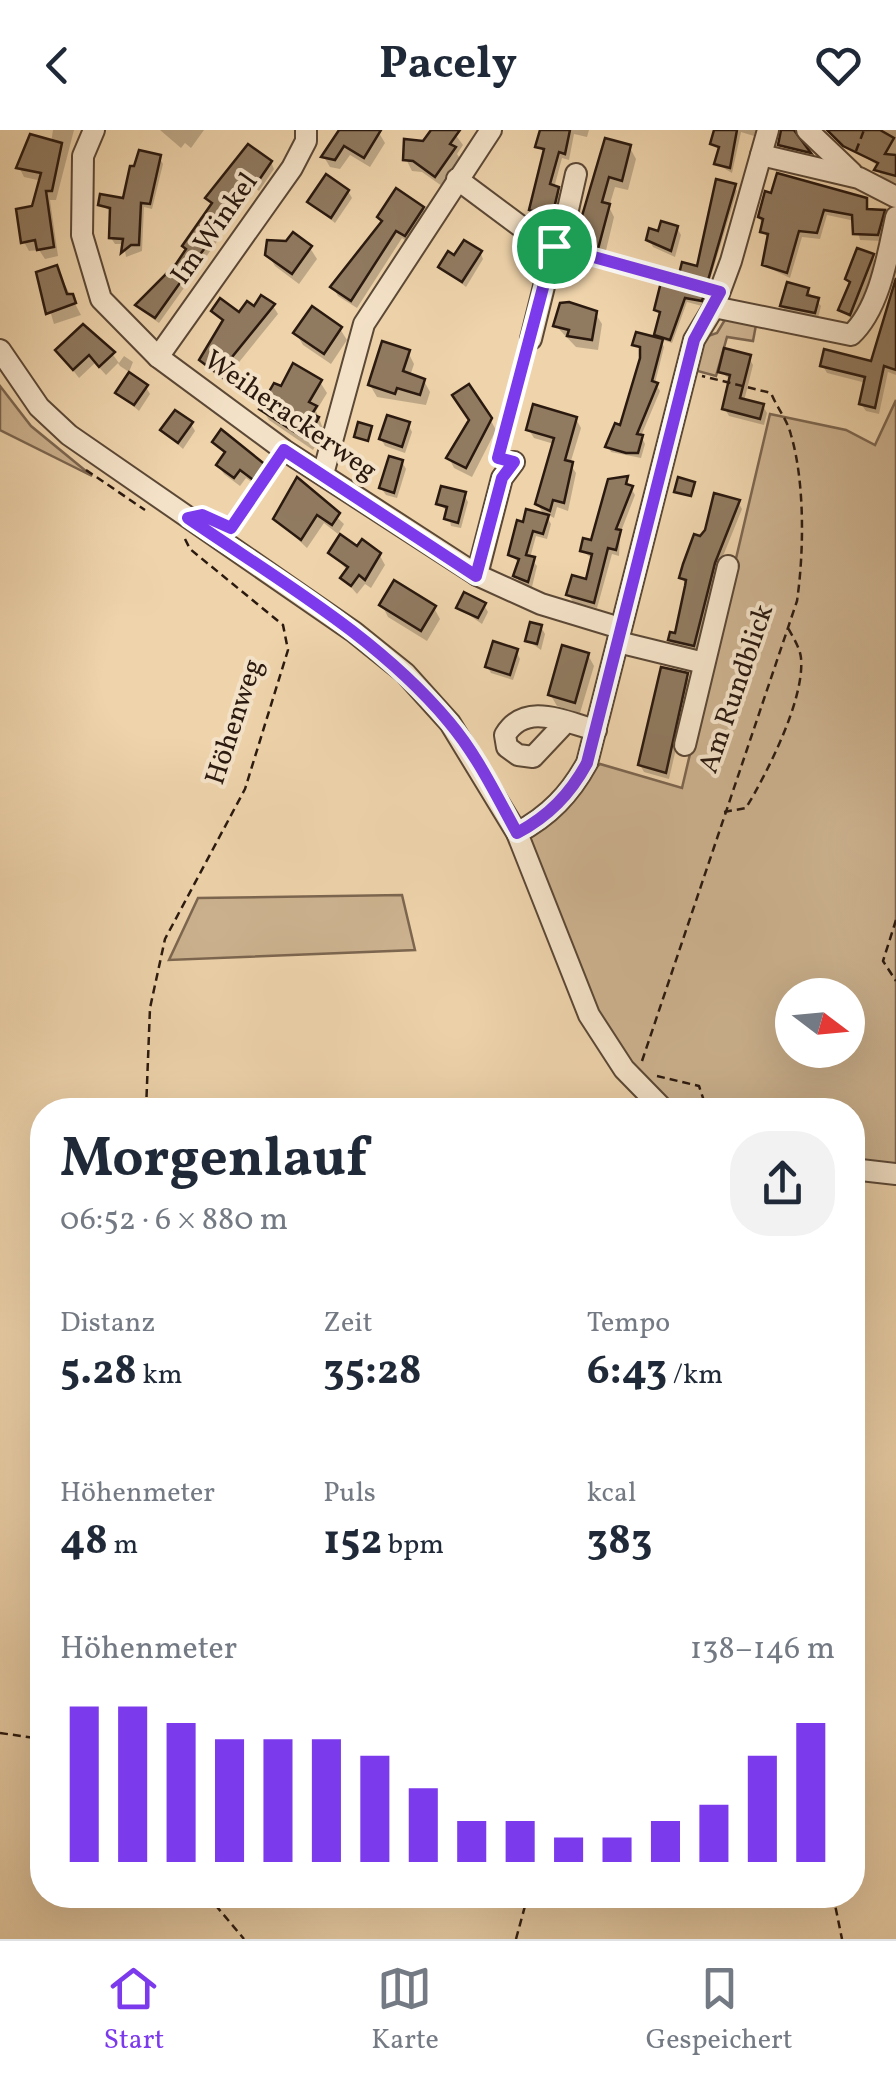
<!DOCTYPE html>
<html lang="de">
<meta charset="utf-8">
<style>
body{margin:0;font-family:Vollkorn,serif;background:#f2f2f3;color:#1f2937;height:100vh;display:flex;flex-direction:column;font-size:38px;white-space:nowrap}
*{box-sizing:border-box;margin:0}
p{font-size:32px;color:#747a83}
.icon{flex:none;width:55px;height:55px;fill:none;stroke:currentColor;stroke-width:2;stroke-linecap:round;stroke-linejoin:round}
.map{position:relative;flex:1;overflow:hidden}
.details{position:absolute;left:30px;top:968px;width:835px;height:810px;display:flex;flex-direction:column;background:#fff;border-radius:40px;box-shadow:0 10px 40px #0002}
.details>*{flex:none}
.needle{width:65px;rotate:106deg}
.tools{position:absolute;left:775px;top:848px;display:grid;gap:20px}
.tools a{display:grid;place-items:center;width:90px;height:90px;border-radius:50%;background:#fff;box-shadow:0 10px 40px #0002;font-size:50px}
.pin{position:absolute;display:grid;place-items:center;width:85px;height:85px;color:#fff;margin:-42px;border:5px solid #fff;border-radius:50%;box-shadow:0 2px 10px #0007}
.round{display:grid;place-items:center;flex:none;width:105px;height:105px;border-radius:40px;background:#f2f2f3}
.headline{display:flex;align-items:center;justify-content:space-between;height:170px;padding:0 30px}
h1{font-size:55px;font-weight:700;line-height:75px}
.metrics{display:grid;grid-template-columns:repeat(3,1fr);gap:15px;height:170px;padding:10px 30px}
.metrics div{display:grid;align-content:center}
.metrics b{font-size:42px;font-weight:700}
.metrics small{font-size:28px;font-weight:400}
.metrics p{font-size:28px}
.chart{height:280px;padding:20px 30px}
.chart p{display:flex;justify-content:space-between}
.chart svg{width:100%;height:180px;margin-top:10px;stroke:#7c3aed;stroke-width:6}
header{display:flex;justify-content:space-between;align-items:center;height:130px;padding:0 30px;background:#fff;font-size:45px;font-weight:700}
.dock{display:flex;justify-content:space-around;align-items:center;height:140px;border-top:2px solid #e0e1e3;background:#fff;font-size:28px;color:#747a83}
.dock a{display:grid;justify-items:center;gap:5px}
.dock .active{color:#7c3aed}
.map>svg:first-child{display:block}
.green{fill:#cdb390;stroke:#7c6650;stroke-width:2.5;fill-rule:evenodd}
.shadow{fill:#0003}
.building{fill:#907a60;stroke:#2a190f;stroke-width:2.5}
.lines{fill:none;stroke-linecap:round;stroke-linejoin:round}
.minor-casing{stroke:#5b4836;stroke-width:24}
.path{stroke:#2a190f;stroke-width:2.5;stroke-dasharray:8 5;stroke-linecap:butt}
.minor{stroke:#f4e2c8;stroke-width:20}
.route-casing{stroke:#fff;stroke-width:20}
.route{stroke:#7c3aed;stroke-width:12}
.labels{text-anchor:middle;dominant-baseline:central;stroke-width:8;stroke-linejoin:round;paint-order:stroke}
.street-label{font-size:28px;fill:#2a190f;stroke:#f4e2c8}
</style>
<header><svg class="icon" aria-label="back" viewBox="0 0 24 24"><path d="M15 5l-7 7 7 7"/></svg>Pacely<svg class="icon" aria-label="heart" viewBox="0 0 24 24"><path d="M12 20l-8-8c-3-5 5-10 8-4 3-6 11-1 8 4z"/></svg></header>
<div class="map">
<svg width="896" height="1809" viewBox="0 0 896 1809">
<rect width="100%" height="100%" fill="#eed3ab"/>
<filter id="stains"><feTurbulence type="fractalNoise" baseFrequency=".002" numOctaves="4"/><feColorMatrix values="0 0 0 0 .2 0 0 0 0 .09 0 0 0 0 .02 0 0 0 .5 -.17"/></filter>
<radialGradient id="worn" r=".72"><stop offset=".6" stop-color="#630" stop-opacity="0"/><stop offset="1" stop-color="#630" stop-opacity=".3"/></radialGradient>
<g class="green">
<polygon points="726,188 756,195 753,211 727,207 716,246 694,240 705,207 717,203"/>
<polygon points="0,256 31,296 92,346 0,300"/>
<path d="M896 270V1044L853 1039 852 980H665L624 939 517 703 600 634 682 658 770 284 846 300 875 315ZM792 865H848V920H792Z"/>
<polygon points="402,765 415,820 169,830 198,768"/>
</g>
<g class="shadow">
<polygon points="53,0 74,0 56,70 50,70 58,126 45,129 39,120 29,121 24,112 42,51 24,47 19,37 51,13"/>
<polygon points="160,0 204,0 191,18 185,13 181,18"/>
<polygon points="339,0 379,3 385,13 370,37 350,25 340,39 330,37 324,27"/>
<polygon points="432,0 452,0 463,15 457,24 461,30 442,56 422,42 412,41 406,29"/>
<polygon points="542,0 589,0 587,7 574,4 569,30 562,28 554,58 562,66 556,93 536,87 532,80 546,24 538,16"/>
<polygon points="717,0 756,0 754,6 741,2 732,43 717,34 721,21 713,14"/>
<polygon points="782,0 809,24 811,28 785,22"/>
<polygon points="827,0 896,0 896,53 881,48 878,36"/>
<polygon points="607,11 630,18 636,29 628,60 615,57 609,77 614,87 604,129 583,124 576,113"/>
<polygon points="159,27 163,34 152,79 144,77 142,121 126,127 124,114 115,114 111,108 113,83 101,75 125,71"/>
<polygon points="271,32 274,39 259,61 255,58 159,193 142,181 138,175 178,136 213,76 208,68"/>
<polygon points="779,46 865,70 869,82 883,82 887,89 881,111 860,110 855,91 827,85 820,109 802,107 790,148 767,137 763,130 769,109 762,101 760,87"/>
<polygon points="734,57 737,61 702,176 687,172 672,213 660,209 664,217 655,253 660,261 641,306 645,314 641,328 611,322 608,316 622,298 642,222 635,214 660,211 657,205 662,185 656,179 699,139"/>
<polygon points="348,61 352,68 335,93 310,72"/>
<polygon points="423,78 428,87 410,114 402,108 357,178 338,166 333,157 382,92 380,87"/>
<polygon points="677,98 681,105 675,127 653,117 649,109"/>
<polygon points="310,118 317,129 299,154 275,136 268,124"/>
<polygon points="480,122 483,129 466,157 441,137"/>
<polygon points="872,126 876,133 854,191 841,180 851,155 848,149"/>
<polygon points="56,138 81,185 54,194 39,144"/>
<polygon points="896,149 896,245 888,242 879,284 866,281 861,274 866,253 827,243 823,236 872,234"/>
<polygon points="808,161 821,176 818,188 786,182 782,176"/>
<polygon points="273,176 278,184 231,242 237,251 232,258 202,230 224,193 214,181 240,185"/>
<polygon points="595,183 602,194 598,220 576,217 555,195"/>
<polygon points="340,199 347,210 331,234 303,215 296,203"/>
<polygon points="105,214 119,233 124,226 133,232 129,242 120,236 118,233 106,245 95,233 79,248 58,221"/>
<polygon points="408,222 414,234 410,246 424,251 430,262 426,275 377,267 370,255"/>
<polygon points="749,228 753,235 744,271 763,276 767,283 764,295 729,286 725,279 732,251 721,242"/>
<polygon points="320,252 327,263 316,281 324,301 313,320 269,290 262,279 282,259"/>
<polygon points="146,257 150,264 139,281 118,263"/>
<polygon points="490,289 496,300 472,347 454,338 449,328 471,291"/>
<polygon points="576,289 581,298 570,334 576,343 568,381 557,377 554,388 545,383 551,394 547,409 536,406 530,428 537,436 532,457 520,453 516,446 520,434 510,424 545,387 537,373 554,314 534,308 529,300"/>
<polygon points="191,294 195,301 183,319 163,301"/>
<polygon points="408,294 412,302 405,323 385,316 381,309"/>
<polygon points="215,312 265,338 270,347 261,359 246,348 240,356 224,344 218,335 226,325"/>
<polygon points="402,332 406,339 397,368 386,365 381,358"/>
<polygon points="626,349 635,365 620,404 619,426 612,424 597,478 573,472 569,465 587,452 593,429 582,421 593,413"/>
<polygon points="298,351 344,394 338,404 324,393 307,418 276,389"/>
<polygon points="464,365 468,372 461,398 451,396 448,382 439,374"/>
<polygon points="738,372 742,379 717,441 698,522 674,517 670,510 677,506 686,455 682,448 701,409"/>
<polygon points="358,420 379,424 385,435 371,458 365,454 357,464 343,448 348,441 331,423"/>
<polygon points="382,475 434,478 440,489 427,511 388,487"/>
<polygon points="484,475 488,482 482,494 459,478"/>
<polygon points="541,497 545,504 541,520 527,510"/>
<polygon points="516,521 520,529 513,550 491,543 487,536"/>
<polygon points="588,525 594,536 580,583 557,576 550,564"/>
<polygon points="686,545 691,553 669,649 644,642 640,635"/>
</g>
<g class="building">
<polygon points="339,0 381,0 364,28 344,16 335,30 321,27"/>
<polygon points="431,0 460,0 450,14 456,17 435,47 413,31 403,30 404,9 423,11"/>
<polygon points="540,0 570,0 565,24 559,22 550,54 559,57 552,87 529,80 544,19 535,17"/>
<polygon points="714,0 737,0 730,38 714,34 719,17 710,14"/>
<polygon points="781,0 794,0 811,23 778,15"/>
<polygon points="827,0 880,0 894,8 885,24 896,25 896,46 874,40 878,33 843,16"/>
<polygon points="30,4 62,13 52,61 46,61 54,117 37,120 35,110 21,113 16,79 32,76 41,43 16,38"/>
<polygon points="605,8 631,15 622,51 609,47 602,72 610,74 598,119 574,113"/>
<polygon points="248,14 272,31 255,56 251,53 155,188 135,175 176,134 186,119 182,116 212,73 205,68"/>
<polygon points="139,20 161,25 150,74 141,73 139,115 131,115 121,123 123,109 109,108 110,78 98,75 100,64 123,68 130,36 134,36"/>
<polygon points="777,43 867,68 867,79 885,80 878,105 853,104 852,85 824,80 817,103 799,101 787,143 762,135 768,104 760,102 763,89 758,87 765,61 771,63"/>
<polygon points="326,44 349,60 331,88 307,72"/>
<polygon points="716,49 736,54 702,171 685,168 670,210 654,205 660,182 654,180 661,152 676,156 682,132 697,136"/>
<polygon points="396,58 424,77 405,106 396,101 351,171 330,157 382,91 377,87"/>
<polygon points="661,91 678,96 671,121 646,110 649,98 658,101"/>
<polygon points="293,102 312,116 292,144 265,125 267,110 286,111"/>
<polygon points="464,110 482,121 462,152 438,137 448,121 454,125"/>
<polygon points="857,118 874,124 850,185 838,180 850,152 845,149"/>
<polygon points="57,135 67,164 73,164 76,173 46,184 36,142"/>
<polygon points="896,148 896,240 884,236 875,278 859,274 865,247 820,236 824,219 871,231"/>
<polygon points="787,152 809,158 807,165 819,168 815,183 780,176"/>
<polygon points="261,165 275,174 228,232 226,236 234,241 227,251 199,230 223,190 211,181 220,168 239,182 247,171 254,176"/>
<polygon points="569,172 597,181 592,210 567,206 569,200 553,196 560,173"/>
<polygon points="312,176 342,197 324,224 293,203"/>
<polygon points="83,194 115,222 99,237 89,225 73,240 55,220"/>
<polygon points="636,202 663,209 652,251 658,253 637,304 643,305 638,323 626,323 605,317 615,293 620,295 640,228 640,217 632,215"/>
<polygon points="382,211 410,220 403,241 425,249 420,265 397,258 395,264 368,255"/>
<polygon points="724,218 751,225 740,268 764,274 760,289 722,279 730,245 718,242"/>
<polygon points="293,233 322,250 309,272 317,276 312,284 319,287 307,310 259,279 274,253 281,256"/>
<polygon points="129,242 148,255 134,275 115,263"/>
<polygon points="469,254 492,288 466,338 446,328 469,290 452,265"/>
<polygon points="533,274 577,287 565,330 573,332 564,373 553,370 550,381 535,374 554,308 526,300"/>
<polygon points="175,280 193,292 178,313 160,300"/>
<polygon points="387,285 410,292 402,317 379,309"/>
<polygon points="358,292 372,296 368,311 354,307"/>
<polygon points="221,299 267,336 256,352 240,340 234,348 216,335 225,322 212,312"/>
<polygon points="389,326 403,330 394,363 379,358"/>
<polygon points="628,346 626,354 633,356 616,399 621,400 616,420 608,418 594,473 566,465 572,445 586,449 592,424 580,421 583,408 591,410 608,349"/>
<polygon points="297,347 340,383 332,395 317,385 301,410 273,389"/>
<polygon points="678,347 695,352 691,366 674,362"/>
<polygon points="441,356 466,362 458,393 444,389 447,377 436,374"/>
<polygon points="714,363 740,370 715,433 694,516 668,510 670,502 675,503 685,456 686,450 679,448 683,434 694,404 700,406 705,400"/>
<polygon points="526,379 549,385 543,404 533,401 526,425 535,427 528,452 513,446 519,429 508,425 517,390 523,392"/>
<polygon points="340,404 357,416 362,409 381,423 365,450 359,445 351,456 340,448 348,437 328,423"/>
<polygon points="394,450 436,476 421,501 379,475"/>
<polygon points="464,462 486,473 478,488 456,478"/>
<polygon points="530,492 542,495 537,514 525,511"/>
<polygon points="493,511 518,519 510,545 485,537"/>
<polygon points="562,515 589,523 575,573 548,565"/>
<polygon points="661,537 688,543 666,643 638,635"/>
</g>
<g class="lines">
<g class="minor-casing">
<g id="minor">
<polyline points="94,0 83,26 82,105 101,169 158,227 284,320 477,445 541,474 620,498"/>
<polyline points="807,0 852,43"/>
<polyline points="761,25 859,48 896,67"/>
<polyline points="457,49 543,113 554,116 531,209"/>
<polyline points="554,116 562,106 576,44"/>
<path d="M714 177 851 205C880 178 888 124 896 87"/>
<polyline points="0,220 39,277 69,305 354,502 405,543 450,593 517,703 589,885 624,939 664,980"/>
<polyline points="158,227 292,38 306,11 306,0"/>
<polyline points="323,344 364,194 491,0"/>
<polyline points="477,445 502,348 514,332"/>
<polyline points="618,512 704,533"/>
<path d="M565 593 533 627 518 625 507 617 505 605C526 571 564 592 596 600"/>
<polyline points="685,615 728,436"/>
<path d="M517 703C549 686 570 664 587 633L694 210 714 177 731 131 768 0"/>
<polyline points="852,1039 896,1044"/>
</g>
</g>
<g class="path">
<polyline points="856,21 864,0"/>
<polyline points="575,121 702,156"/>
<polyline points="499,323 527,224"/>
<polyline points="86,340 145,380"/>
<polyline points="232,397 275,334"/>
<path d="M724 682 746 678C767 643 805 569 801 528 800 518 793 507 788 498"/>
<polyline points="896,790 883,831 896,851"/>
<path d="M642 931 797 471C804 423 805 352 791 305 787 289 777 278 771 263L702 246"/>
<polyline points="657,946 699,956 707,980"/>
<polyline points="146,980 150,878 165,809 245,659 288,520 283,495 190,419 185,409"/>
<polyline points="0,1603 42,1609"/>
<polyline points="207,1765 244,1809"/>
<polyline points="833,1765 842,1809"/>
<polyline points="516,1809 528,1765"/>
</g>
<use href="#minor" class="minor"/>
</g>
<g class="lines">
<g class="route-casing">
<path id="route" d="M554 116 720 162 694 210 587 633C570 664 549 686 517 703 496 665 477 625 449 592 378 507 278 450 188 388L202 385 231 398 284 320 476 446 502 348 514 332 498 328Z"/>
</g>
<use href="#route" class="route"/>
</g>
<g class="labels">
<g class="street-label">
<text transform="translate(215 99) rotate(-55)">Im Winkel</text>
<text transform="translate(290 286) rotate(35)">Weiherackerweg</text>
<text transform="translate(737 559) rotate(-71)">Am Rundblick</text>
<text transform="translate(235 592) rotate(-72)">Höhenweg</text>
</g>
</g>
<rect width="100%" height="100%" filter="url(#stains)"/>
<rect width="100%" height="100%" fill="url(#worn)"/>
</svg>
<div class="tools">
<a><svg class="needle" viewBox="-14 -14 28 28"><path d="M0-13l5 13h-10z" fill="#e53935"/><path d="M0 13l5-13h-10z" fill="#747a83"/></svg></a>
</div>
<div class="pin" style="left:554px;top:116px;background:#1e9e55"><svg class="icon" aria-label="arrive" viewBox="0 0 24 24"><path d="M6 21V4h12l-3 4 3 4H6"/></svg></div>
<section class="details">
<div class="headline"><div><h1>Morgenlauf</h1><p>06:52 · 6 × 880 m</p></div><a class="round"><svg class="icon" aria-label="share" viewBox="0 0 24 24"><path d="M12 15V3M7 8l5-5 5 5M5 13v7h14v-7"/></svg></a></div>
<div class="metrics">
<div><p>Distanz</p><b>5.28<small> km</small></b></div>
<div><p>Zeit</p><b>35:28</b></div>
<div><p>Tempo</p><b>6:43<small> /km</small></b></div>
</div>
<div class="metrics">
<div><p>Höhenmeter</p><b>48<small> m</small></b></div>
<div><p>Puls</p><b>152<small> bpm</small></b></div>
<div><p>kcal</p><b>383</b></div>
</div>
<div class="chart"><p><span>Höhenmeter</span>138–146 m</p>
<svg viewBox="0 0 160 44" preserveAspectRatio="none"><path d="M5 44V6M15 44V6M25 44V10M35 44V14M45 44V14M55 44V14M65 44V18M75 44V26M85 44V34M95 44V34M105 44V38M115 44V38M125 44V34M135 44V30M145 44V18M155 44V10"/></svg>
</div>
</section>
</div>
<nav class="dock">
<a class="active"><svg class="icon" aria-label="home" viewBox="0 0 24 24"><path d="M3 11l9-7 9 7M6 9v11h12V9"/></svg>Start</a>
<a><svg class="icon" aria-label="map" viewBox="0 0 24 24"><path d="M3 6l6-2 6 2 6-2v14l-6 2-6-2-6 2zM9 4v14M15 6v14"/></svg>Karte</a>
<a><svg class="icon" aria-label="saved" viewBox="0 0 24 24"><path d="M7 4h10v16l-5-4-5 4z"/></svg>Gespeichert</a>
</nav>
